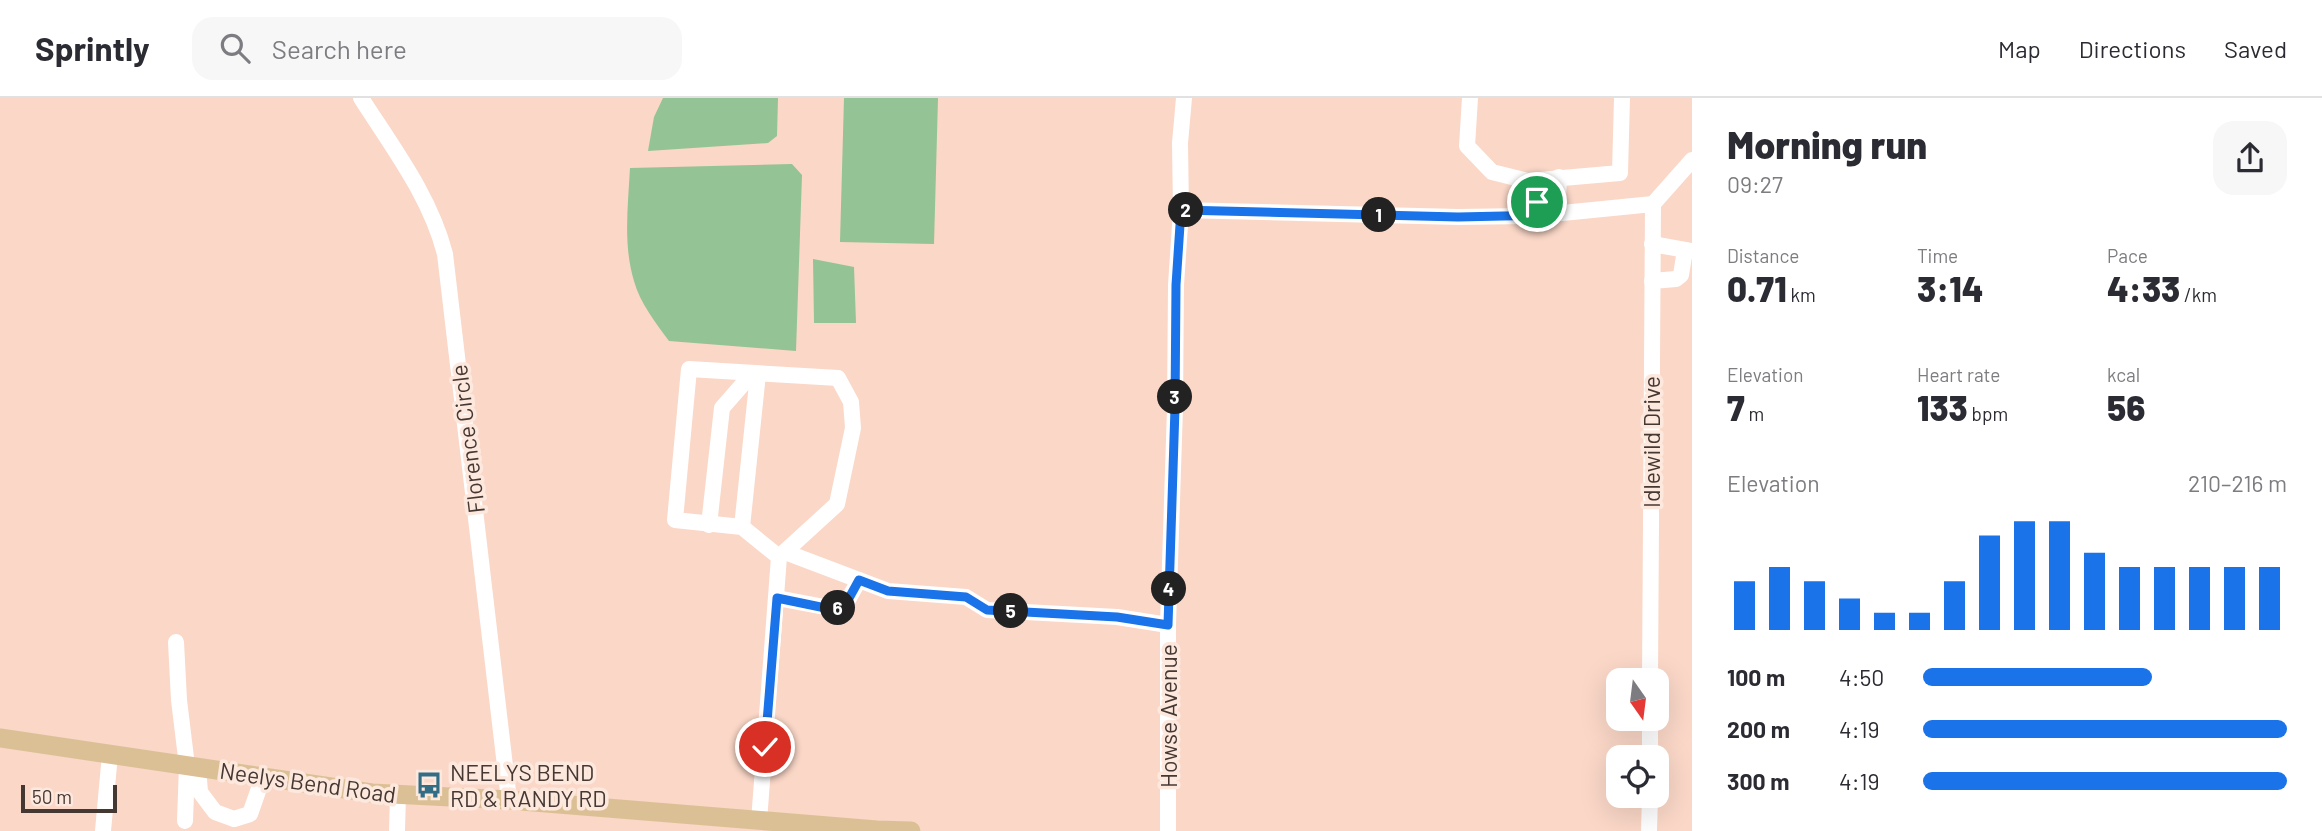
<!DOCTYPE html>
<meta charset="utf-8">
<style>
body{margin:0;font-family:Barlow,sans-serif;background:#f7f7f7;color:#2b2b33;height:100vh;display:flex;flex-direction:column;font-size:26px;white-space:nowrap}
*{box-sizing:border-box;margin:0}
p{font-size:23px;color:#7c7c81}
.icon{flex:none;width:38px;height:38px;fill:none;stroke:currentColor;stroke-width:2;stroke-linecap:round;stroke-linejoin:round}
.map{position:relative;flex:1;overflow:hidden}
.side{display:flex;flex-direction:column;background:#fff;width:630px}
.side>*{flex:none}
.needle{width:46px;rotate:166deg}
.buttons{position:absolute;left:1606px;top:570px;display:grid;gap:14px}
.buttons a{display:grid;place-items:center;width:63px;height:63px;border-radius:14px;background:#fff;box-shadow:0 7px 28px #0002;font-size:35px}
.scale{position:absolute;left:21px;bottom:18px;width:96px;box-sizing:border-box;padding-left:7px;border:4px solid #453731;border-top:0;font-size:19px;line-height:24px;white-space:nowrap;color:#453731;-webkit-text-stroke:5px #fde8de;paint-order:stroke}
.pin{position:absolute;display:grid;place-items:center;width:60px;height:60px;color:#fff;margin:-30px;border:4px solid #fff;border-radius:50%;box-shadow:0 2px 7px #0007}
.km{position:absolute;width:35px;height:35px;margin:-18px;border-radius:50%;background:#222;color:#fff;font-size:19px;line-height:35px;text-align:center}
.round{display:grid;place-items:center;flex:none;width:74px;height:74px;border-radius:21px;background:#f7f7f7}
.headline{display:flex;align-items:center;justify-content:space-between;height:119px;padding:0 35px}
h1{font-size:38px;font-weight:800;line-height:52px}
.metrics{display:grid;grid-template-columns:repeat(3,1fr);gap:10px;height:119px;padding:7px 35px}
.metrics div{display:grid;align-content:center}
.metrics b{font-size:35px;font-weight:800}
.metrics small{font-size:19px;font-weight:400}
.metrics p{font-size:19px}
.chart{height:196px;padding:14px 35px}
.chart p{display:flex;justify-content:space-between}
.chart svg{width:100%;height:126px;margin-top:7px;stroke:#1a73e8;stroke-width:6}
ul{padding:0 35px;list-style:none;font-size:23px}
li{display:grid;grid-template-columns:112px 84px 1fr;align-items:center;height:52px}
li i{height:18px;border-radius:9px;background:#1a73e8}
header{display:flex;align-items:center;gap:42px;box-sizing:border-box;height:98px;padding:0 35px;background:#fff;border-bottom:2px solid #e1e1e2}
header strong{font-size:33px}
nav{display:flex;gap:38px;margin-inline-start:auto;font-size:24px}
.search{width:490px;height:63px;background:#f7f7f7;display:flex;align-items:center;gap:18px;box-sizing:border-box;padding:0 24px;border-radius:21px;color:#7c7c81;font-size:26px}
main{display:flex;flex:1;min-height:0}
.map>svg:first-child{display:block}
.green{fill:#94c395}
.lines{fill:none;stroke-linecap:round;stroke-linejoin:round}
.minor{stroke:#fff;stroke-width:16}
.major{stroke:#dcc095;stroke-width:19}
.route-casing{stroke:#fff;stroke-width:14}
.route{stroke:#1a73e8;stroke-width:9}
.labels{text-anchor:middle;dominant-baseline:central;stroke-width:7;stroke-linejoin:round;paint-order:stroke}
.street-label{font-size:23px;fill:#453731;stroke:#fde8de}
.poi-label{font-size:23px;fill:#453731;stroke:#fde8de;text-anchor:start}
</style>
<header>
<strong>Sprintly</strong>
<div class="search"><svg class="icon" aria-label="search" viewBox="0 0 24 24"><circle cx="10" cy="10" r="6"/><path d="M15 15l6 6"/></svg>Search here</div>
<nav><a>Map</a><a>Directions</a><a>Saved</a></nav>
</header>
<main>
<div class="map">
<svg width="1692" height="733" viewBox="0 0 1692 733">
<rect width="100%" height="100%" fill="#fad7c7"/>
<g class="green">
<polygon points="663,0 778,0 777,38 768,45 648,53 654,19"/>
<polygon points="844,0 938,0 934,146 840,144"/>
<path d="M792 66 802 77 796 253 669 243C656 225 640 205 634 183 623 147 628 108 630 70Z"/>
<polygon points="813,161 854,169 856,225 814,225"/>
</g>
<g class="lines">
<g class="minor">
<path d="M361 0C393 50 430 98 445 156L509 702"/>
<polyline points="1470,0 1467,48 1492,74 1528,83 1620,75 1622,0"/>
<polyline points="1528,83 1537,104 1550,112 1552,117"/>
<polyline points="1653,106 1692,62"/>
<polyline points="1181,112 1458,119 1532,118 1653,106"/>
<polyline points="1550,112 1558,102 1559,79"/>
<polyline points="1652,146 1692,153"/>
<polyline points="1652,183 1676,181 1681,177 1685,152"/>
<polyline points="709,427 722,310 743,286 758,276"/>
<polyline points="742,429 758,276"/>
<polyline points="785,454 888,493 966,499 987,512 1117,519 1168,527"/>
<polyline points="777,500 835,511 848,502 859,482"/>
<polyline points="176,544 179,602 187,668 185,723"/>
<polyline points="1650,583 1653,106"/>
<polyline points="1650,660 1650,621"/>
<polyline points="198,669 200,694 215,714 234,721 250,716 263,679"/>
<polyline points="759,723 779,459 742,429 675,422 689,271 838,280 851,304 853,330 837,406 779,459"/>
<polyline points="103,733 110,656"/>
<polyline points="397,733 398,697"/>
<polyline points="1168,733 1168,527 1175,310 1176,187 1181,112 1180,45 1184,0"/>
<polyline points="1649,733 1650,698"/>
</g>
<polyline class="major" points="0,640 372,695 509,702 877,732 911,733"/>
</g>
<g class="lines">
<g class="route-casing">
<polyline id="route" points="765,649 777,500 835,512 848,502 859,482 888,493 966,499 987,512 1117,519 1168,527 1175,310 1176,187 1181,112 1458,119 1552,117 1550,113 1537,104"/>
</g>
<use href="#route" class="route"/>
</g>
<defs>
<g id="bus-bare" transform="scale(2.1)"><path d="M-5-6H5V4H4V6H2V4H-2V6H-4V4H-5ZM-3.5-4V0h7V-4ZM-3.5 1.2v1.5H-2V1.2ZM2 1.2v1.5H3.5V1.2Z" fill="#326d85" stroke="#fde8de" stroke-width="2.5" paint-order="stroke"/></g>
</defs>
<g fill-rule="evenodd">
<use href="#bus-bare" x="429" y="687"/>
</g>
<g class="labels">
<g class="street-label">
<text transform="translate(467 341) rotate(-97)">Florence Circle</text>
<text transform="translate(1651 344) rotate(-90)">Idlewild Drive</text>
<text transform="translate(1168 618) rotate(-90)">Howse Avenue</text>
<text transform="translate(308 684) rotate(8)">Neelys Bend Road</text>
</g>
<g class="poi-label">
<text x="450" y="674">NEELYS BEND<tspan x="450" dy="26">RD &amp; RANDY RD</tspan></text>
</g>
</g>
</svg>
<div class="buttons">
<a><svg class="needle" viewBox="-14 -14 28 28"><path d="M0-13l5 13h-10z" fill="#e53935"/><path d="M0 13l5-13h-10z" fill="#7c7c81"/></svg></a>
<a><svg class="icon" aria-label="locate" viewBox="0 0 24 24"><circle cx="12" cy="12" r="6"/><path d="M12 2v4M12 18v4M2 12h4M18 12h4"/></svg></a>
</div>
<div class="scale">50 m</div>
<div class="pin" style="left:1537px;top:104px;background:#1e9e55"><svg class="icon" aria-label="arrive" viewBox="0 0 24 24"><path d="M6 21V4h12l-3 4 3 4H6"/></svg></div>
<div class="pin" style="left:765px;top:649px;background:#d93025"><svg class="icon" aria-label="check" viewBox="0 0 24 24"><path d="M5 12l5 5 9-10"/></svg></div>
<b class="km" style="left:1379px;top:117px">1</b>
<b class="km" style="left:1186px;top:112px">2</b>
<b class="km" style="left:1175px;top:299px">3</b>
<b class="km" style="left:1169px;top:491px">4</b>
<b class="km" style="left:1011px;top:513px">5</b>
<b class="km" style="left:838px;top:510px">6</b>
</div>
<section class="side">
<div class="headline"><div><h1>Morning run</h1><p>09:27</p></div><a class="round"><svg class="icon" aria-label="share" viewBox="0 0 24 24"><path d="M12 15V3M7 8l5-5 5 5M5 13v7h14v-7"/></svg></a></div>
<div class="metrics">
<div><p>Distance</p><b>0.71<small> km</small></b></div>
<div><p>Time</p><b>3:14</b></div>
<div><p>Pace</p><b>4:33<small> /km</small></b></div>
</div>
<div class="metrics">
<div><p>Elevation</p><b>7<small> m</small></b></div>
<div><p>Heart rate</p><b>133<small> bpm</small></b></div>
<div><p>kcal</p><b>56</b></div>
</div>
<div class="chart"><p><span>Elevation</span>210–216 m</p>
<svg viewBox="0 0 160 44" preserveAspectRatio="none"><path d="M5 44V27M15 44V22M25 44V27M35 44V33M45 44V38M55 44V38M65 44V27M75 44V11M85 44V6M95 44V6M105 44V17M115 44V22M125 44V22M135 44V22M145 44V22M155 44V22"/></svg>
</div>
<ul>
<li><b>100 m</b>4:50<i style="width:63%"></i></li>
<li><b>200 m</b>4:19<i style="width:100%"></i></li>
<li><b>300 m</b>4:19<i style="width:100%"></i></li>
</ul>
</section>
</main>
